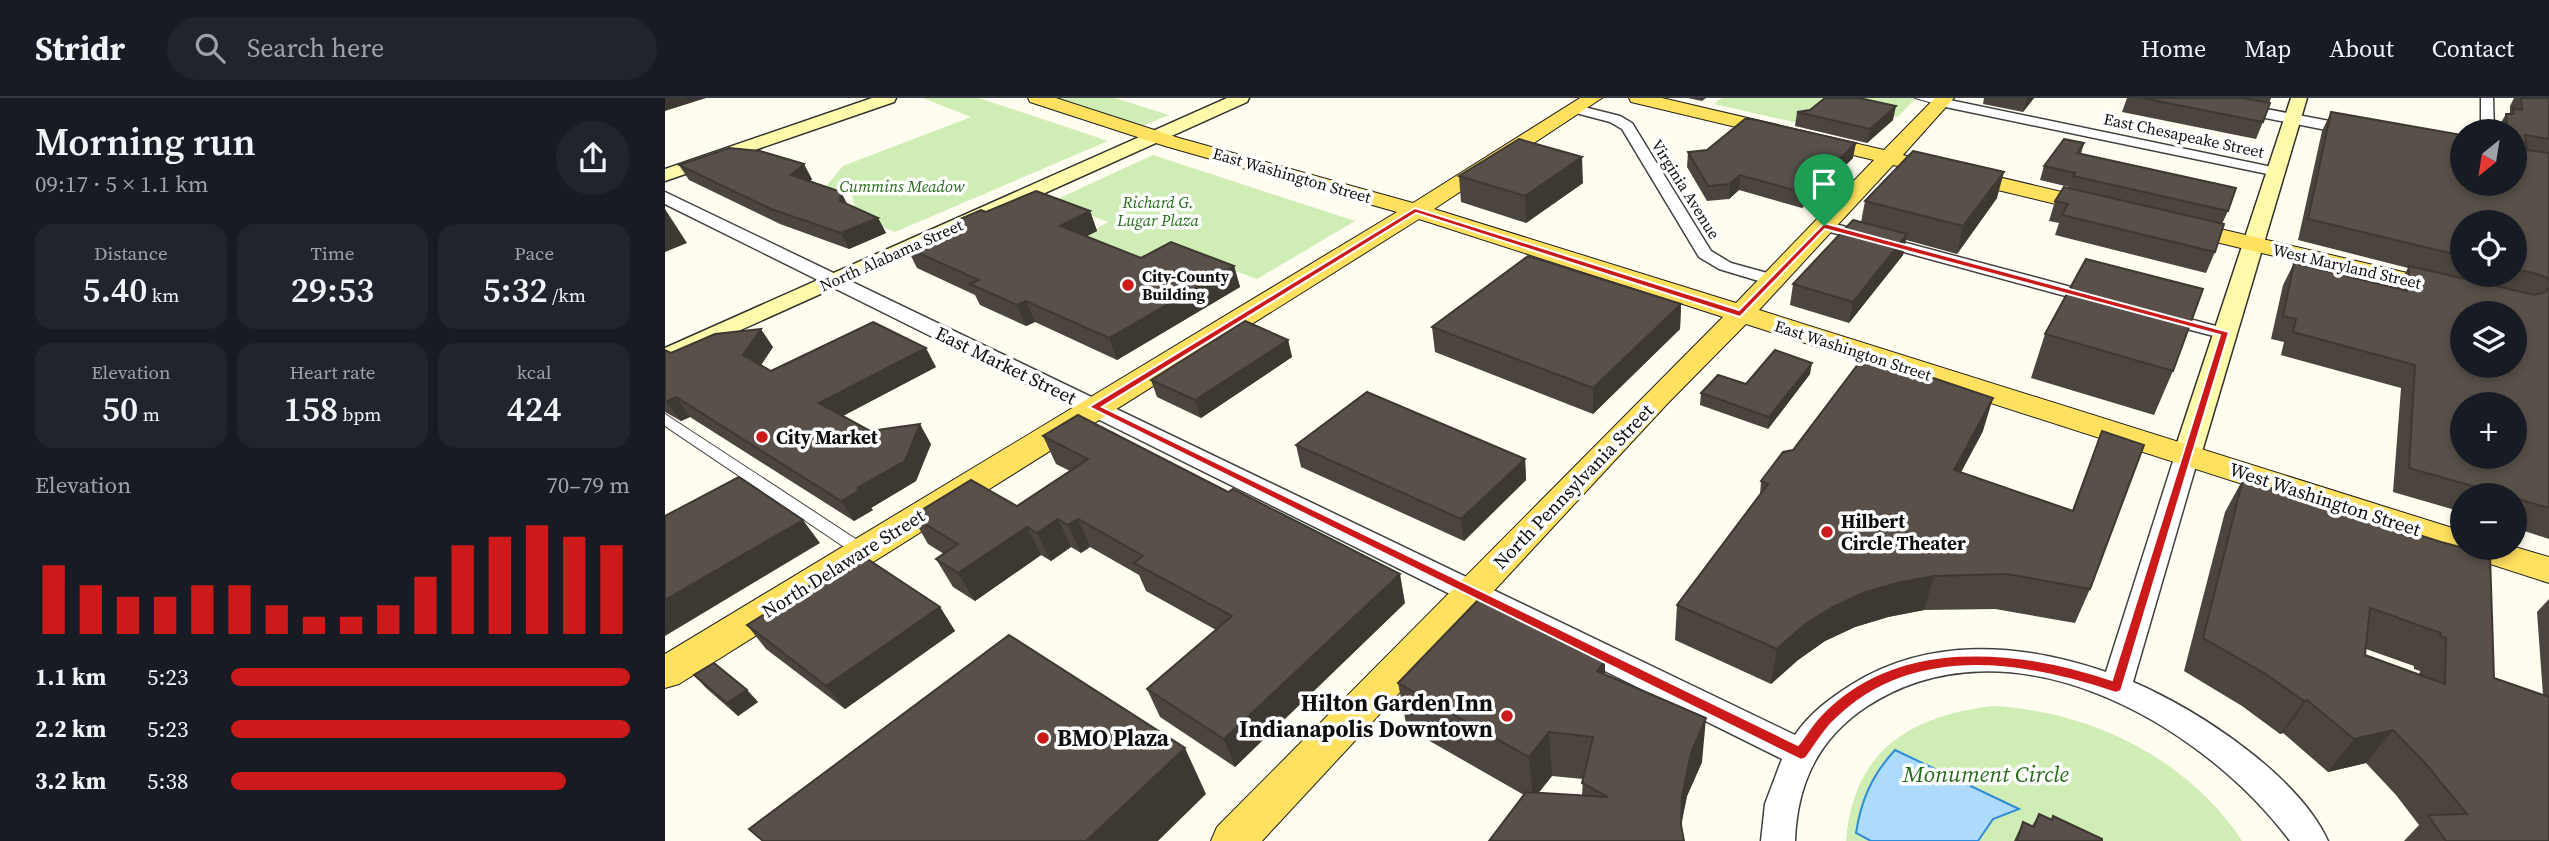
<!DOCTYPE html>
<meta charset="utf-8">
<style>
body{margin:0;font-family:"Source Serif 4",serif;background:#20242c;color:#f1f3f6;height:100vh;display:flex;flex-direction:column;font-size:26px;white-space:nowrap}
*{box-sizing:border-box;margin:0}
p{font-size:23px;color:#9ea1a6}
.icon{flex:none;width:38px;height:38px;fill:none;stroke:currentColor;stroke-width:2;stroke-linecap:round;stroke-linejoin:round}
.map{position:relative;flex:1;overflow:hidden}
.drawer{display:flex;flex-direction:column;background:#171b24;width:665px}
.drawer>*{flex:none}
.needle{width:46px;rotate:210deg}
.buttons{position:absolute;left:1785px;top:21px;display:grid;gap:14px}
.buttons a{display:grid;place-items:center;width:77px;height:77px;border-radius:50%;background:#171b24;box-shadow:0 4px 10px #0003;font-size:35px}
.pin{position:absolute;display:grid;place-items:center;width:60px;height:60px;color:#fff;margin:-72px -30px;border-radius:50% 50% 50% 0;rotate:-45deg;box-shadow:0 0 7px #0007}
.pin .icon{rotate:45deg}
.round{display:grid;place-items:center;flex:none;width:74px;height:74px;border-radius:37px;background:#20242c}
.overview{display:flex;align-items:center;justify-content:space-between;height:119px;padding:0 35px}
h1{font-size:38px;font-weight:600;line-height:52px}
.metrics{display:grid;grid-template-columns:repeat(3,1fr);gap:10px;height:119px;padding:7px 35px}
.metrics div{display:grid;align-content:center;border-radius:18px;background:#20242c;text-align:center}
.metrics b{font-size:35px;font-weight:600}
.metrics small{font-size:19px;font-weight:400}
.metrics p{font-size:19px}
.chart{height:196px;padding:14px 35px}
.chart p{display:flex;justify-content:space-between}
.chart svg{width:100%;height:126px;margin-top:7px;stroke:#cb1a19;stroke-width:6}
ul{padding:0 35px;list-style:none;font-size:23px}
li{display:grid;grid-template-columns:112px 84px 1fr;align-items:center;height:52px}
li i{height:18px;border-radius:9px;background:#cb1a19}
header{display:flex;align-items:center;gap:42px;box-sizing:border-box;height:98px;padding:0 35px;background:#171b24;border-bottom:2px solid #363941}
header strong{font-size:33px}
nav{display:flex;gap:38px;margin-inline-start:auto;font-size:24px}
.search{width:490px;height:63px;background:#20242c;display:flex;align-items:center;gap:18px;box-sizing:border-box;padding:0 24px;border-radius:38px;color:#9ea1a6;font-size:26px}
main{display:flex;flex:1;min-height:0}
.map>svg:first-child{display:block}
.green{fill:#cfedb4}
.water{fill:#aedbfc;stroke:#2f8cd9;stroke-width:2}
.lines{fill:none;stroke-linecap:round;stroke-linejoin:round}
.pedestrian-casing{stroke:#414141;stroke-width:2}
.minor-casing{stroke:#414141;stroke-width:3}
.tertiary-casing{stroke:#414141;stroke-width:3}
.secondary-casing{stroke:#303030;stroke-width:3}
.primary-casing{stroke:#1f1f1f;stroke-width:2}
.pedestrian{fill:#fff;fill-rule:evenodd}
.minor{fill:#fff;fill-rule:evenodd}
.tertiary{fill:#fff;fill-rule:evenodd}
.secondary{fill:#fffaaa;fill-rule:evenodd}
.primary{fill:#ffe05f;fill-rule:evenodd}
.wall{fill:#4c453f;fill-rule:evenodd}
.shaded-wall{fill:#3e3833}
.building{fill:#585049;stroke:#3e3833;stroke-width:2;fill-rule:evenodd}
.route{fill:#cb1a19;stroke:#fff;stroke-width:2;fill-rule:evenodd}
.poi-dot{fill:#cb1a19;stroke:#fff;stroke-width:2.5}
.labels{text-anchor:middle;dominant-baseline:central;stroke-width:7;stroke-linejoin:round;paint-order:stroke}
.far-street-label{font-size:16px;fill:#0e0e0e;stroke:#fff}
.far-park-label{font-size:16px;font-style:italic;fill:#256c18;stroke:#fff}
.far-poi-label{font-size:16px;font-weight:bold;fill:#0e0e0e;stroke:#fff;text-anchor:start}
.street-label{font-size:19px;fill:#0e0e0e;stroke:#fff}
.poi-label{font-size:19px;font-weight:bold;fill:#0e0e0e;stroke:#fff;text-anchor:start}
.near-poi-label{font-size:23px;font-weight:bold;fill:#0e0e0e;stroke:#fff;text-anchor:end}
.near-park-label{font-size:23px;font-style:italic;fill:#256c18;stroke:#fff}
</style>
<header>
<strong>Stridr</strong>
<div class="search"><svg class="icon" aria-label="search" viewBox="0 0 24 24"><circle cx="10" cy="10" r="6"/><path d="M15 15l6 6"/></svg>Search here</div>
<nav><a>Home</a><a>Map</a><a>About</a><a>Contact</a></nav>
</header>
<main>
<section class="drawer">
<div class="overview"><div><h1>Morning run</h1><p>09:17 · 5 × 1.1 km</p></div><a class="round"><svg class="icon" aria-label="share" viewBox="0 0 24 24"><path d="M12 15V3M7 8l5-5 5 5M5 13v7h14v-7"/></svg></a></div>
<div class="metrics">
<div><p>Distance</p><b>5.40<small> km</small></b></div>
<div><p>Time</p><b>29:53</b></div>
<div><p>Pace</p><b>5:32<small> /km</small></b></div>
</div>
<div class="metrics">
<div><p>Elevation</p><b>50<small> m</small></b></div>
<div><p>Heart rate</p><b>158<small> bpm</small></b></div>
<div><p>kcal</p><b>424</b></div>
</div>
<div class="chart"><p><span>Elevation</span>70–79 m</p>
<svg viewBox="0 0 160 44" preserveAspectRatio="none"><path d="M5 44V20M15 44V27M25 44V31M35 44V31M45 44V27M55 44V27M65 44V34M75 44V38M85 44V38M95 44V34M105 44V24M115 44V13M125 44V10M135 44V6M145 44V10M155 44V13"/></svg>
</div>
<ul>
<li><b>1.1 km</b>5:23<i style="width:100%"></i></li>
<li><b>2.2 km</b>5:23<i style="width:100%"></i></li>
<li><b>3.2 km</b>5:38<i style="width:84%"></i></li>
</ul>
</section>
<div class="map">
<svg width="1884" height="743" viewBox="0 0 1884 743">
<rect width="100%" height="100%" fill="#fffdef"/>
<g class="green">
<polygon points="258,0 314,0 443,43 230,134 191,119 187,97 157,93 178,68 306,19"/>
<polygon points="386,0 450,0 504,17 477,28"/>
<polygon points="1057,0 1251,0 1233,19 1204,13 1142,27 1049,6"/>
<polygon points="488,57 690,123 592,181 526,157 483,181 402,148 443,124 388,103"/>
<path d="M1328 608C1424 613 1523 660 1577 743H1181C1188 653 1244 618 1328 608Z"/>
</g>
<path class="water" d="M1230 652 1354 711 1328 721 1313 743H1206L1191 735C1196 702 1207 677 1230 652Z"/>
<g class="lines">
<g class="pedestrian-casing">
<g id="pedestrian">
<polygon points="1250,0 1269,0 1280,4 1275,7"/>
<polygon points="0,316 203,449 206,453 203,457 191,457 0,328"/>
</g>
</g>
<g class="minor-casing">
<g id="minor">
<polygon points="1275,0 1612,70 1619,74 1612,78 1271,7 1269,4"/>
<polygon points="1816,0 1828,0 1829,33 1816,33"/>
<polygon points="911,7 955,18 967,25 1046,153 1066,165 1113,178 1115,182 1113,186 1107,187 1054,171 1034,159 957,31 945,24 907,14 907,8"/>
<polygon points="1159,123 1436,197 1439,201 1430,206 1154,131 1151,128 1154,125"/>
<polygon points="1498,214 1566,232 1569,236 1560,241 1492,223 1489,219"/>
</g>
</g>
<g class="tertiary-casing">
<g id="tertiary">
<polygon points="1513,0 1543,0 1691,28 1699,33 1691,38 1520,4"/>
<path d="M0 94 1130 637C1145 615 1164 601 1186 587 1263 538 1358 545 1441 574L1510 357 1513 351 1522 349 1531 351 1534 357 1468 584C1533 612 1633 677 1663 743H1625C1535 623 1344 515 1201 609 1153 641 1132 686 1130 743H1096L1100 706 1117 661 0 106Z"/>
</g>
</g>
<g class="secondary-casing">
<g id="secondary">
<polygon points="207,0 231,0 229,4 0,83 0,71"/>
<polygon points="562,0 584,0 582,4 0,266 0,250"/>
<polygon points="1626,0 1642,0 1536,357 1532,363 1522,366 1512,363 1508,357"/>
</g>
</g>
<g class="primary-casing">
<g id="primary">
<polygon points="363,0 391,0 514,40 748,105 915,0 937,0 769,111 1071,205 1209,62 966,4 964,0 997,0 1219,52 1270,0 1289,0 1238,57 1249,60 1252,64 1249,68 1242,70 1228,67 1094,212 1797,433 1797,450 1850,449 1884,459 1884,485 1081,226 1003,305 597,743 546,743 552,729 1058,219 754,121 14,586 0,590 0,556 732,114 500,48 365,4"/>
<polygon points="1295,70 1444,105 1447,110 1444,115 1436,117 1287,81 1284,76 1287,71"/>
<polygon points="1513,121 1789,186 1793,191 1789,196 1780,199 1505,133 1501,128 1505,123"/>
</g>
</g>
<use href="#pedestrian" class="pedestrian"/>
<use href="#minor" class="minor"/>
<use href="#tertiary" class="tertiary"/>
<use href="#secondary" class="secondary"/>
<use href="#primary" class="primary"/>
</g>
<g class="wall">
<polygon points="1023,0 1041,0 1037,3"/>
<polygon points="1319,0 1369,0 1358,14 1318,6"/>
<polygon points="1462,0 1606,0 1598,24 1591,41 1457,14"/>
<path d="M1849 0H1884V441L1850 430V397H1797V414L1728 394 1736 290 1616 257 1619 244 1606 241 1618 187 1629 165 1732 190 1743 170 1633 142 1657 33 1666 14 1850 86V33H1831L1841 16H1844L1845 14V8ZM1797 124H1850V177H1797Z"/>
<polygon points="1132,14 1228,22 1202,45 1130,28"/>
<polygon points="1419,45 1416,56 1563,113 1557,126 1550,154 1541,175 1390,137 1394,125 1384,123 1390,103 1404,89 1375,82 1379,68"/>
<polygon points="1023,54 1188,60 1137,110 1074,92 1064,101 1042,103 1022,69"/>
<polygon points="14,67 147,81 145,84 176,94 182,106 213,120 221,135 184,151 115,126 24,82"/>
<polygon points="794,78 918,85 861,125 796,104"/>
<polygon points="1332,100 1292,156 1241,142 1238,157 1184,225 1125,207 1128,186 1196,124 1200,103"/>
<polygon points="425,113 432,133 422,138 476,160 569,168 575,189 452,262 370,224 361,228 315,207 310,197 252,170 242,150 293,127 291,123 321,114"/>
<polygon points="1016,206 1015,231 928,316 770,254 767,229"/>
<polygon points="1380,236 1508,273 1489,317 1366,280"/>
<polygon points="623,242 627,259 536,320 492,299 486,282"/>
<polygon points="108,249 96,267 106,273 271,269 178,318 205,333 266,346 251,383 206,410 208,412 189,423 25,319 16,323 0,314 0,252 6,255"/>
<polygon points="1145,276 1103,331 1035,307 1036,295 1081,286"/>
<polygon points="1318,333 1296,374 1407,413 1437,333 1425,491 1410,525 1330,511 1259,512 1223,519 1190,529 1160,543 1133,562 1106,586 1010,542 1012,507 1095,397 1096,383"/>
<polygon points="378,338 740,505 570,669 495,619 482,591 551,532 481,493 474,477 425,449 416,455 406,449 386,463 376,457 310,503 288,489 271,461 279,456 263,446 247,418 352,408 405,373 391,366"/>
<polygon points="631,347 860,361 861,382 799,443 636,369"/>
<path d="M1578 381 1776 444 1829 580 1878 597 1872 514 1884 501V743H1739L1754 727 1731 697 1701 665 1663 674 1618 635 1615 636 1577 608 1519 573 1560 414ZM1701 551 1749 568V571L1755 573 1754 577 1700 557Z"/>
<polygon points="275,509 290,533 180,611 101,551 82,527"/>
<path d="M940 563V577L1037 664 1022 698 1016 727 859 697 742 630 733 585ZM887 678 918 681 917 697 873 695Z"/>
<polygon points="29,577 82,592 93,604 73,618 41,590"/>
<polygon points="1374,716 1386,721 1388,718 1437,743 1349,743 1358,724 1367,728"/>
</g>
<g class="shaded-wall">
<polygon points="0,0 41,0 0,13"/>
<polygon points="1362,0 1369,0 1358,14"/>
<polygon points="1231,8 1228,22 1202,45 1205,31"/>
<polygon points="1191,45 1188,60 1137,110 1139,95"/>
<polygon points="917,59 918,85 861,125 860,98"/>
<polygon points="139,66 147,81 134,93 126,77"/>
<polygon points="1339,74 1332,100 1292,156 1298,128"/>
<polygon points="1075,77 1074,92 1064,101 1065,86"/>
<polygon points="176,94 184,110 175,103"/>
<polygon points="0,111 22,145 0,154"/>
<polygon points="425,113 432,133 402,148 395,128"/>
<polygon points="213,120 221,135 184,151 176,135"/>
<polygon points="1242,136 1238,157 1184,225 1188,204"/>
<polygon points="569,168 575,189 452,262 444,240"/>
<polygon points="361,203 370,224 361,228 352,207"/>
<polygon points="1016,206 1015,231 928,316 928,290"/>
<polygon points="96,231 108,249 90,276 78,257"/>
<polygon points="623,242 627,259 536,320 530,302"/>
<polygon points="261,250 271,269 166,324 154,305"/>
<polygon points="1147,265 1145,276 1103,331 1104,319"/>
<polygon points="11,299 25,319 16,323 1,304"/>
<polygon points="1328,300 1318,333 1279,406 1289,372"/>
<polygon points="255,326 266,346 251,383 206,410 208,412 189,423 176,403 192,390"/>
<polygon points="860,361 861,382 799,443 796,421"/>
<polygon points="393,421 406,449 386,463 372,435"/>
<polygon points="413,421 425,449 416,455 403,427"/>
<polygon points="138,422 155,445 0,538 0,502"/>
<polygon points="362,429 376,457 310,503 293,475"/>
<polygon points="735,476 740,505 570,669 559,641"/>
<polygon points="1269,478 1259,512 1223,519 1190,529 1160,543 1133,562 1106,586 1112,551 1139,527 1168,509 1198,495 1232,485"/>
<polygon points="275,509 290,533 180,611 161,588"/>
<polygon points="940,563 940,607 932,573"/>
<polygon points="82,592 93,604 73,618 62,605"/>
<polygon points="1642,602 1618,635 1615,636 1639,603"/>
<polygon points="1041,620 1037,664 1022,698 1013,742 1017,699 1026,655"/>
<polygon points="1728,632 1701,665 1663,674 1689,641"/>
<polygon points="884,634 887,678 868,702 864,659"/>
<polygon points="520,650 541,696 493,743 421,743"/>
</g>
<g class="building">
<polygon points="1160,0 1194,0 1231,8 1205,31 1132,14 1145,12"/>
<polygon points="1477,0 1577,0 1605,5 1598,24"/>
<polygon points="1856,0 1884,0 1884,41 1860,37 1862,52 1884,55 1884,183 1882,180 1872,176 1850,171 1850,124 1797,124 1797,158 1643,121 1666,14 1797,37 1797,86 1850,86 1850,33 1842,33 1841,16 1849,16 1848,10 1857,12"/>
<polygon points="1080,21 1086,21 1191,45 1139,95 1075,77 1065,86 1043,88 1023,54 1042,52"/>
<polygon points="854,41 917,59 860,98 794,78"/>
<polygon points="1399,41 1419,45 1412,55 1571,90 1563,113 1408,78 1410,75 1379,68"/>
<polygon points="64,50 95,53 139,66 126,77 176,94 175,103 213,120 176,135 106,111 14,67"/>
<polygon points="1248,53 1339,74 1298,128 1200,103"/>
<polygon points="1399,89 1559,126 1550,154 1397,117 1403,106 1390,103"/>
<polygon points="371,93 425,113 395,128 476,160 506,144 569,168 444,240 361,203 352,207 305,186 314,182 242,150 296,126 291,123 316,112 321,114"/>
<polygon points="1188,122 1242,136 1188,204 1128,186"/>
<polygon points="863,158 1016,206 928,290 767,229"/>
<polygon points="1421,161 1538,191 1508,273 1380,236"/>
<path d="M1629 165 1742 193 1744 168 1870 197 1881 194 1884 190V410L1850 400V397H1839L1744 370 1750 267 1628 234 1631 221 1618 218ZM1797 215H1850V268H1797ZM1797 306H1850V359H1797Z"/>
<polygon points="580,223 623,242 530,302 486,282"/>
<polygon points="208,224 261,250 154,305 205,333 255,326 240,363 192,390 195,392 176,403 11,299 1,304 0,303 0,252 6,255 50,236 96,231 78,257 106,273"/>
<polygon points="1110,252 1147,265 1104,319 1036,295 1053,277 1081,286"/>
<polygon points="1200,257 1328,300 1289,372 1408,413 1437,333 1479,347 1425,491 1342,476 1269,478 1232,485 1198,495 1168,509 1139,527 1112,551 1012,507 1103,386 1096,383 1118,354 1128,352"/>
<polygon points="702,294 860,361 796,421 631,347"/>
<polygon points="413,317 563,394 568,391 735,476 559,641 482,591 567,518 469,465 478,458 413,421 403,427 393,421 372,435 362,429 293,475 271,461 293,446 247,418 306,382 352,408 423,361 378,338"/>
<polygon points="74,379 138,422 0,502 0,418"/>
<path d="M1578 381 1776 444 1825 457 1829 580 1884 599V743H1781L1763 717 1802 716 1760 665 1728 632 1689 641 1642 602 1639 603 1599 575 1538 540ZM1705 510 1776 535 1775 538 1781 540 1780 586 1700 557Z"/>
<polygon points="195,456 275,509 161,588 82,527"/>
<polygon points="814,501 940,563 932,573 1041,620 1026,655 1017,699 1016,727 1019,743 824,743 861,694 943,699 917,685 928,639 884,634 864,659 733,585"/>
<polygon points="344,537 520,650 421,743 98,743 84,731"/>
<polygon points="49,565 82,592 62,605 29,577"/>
<polygon points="1374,716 1387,722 1388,718 1437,741 1437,743 1352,743 1358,724 1369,729"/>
</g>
<path class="route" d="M750 110 1074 212 1159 125 1564 234 1456 593 1451 595C1357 563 1243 545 1166 626 1157 636 1149 649 1141 660L1136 662 424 309ZM751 115 1075 219 1160 131 1555 237 1447 582C1352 550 1232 538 1156 617 1147 626 1141 637 1133 647L437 309Z"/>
<g class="poi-dot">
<circle cx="463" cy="187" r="7"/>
<circle cx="97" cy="339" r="7"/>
<circle cx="1162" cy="434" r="7"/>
<circle cx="842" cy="618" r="7"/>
<circle cx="378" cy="640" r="7"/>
</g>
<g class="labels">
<g class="far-street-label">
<text transform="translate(1519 37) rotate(12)">East Chesapeake Street</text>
<text transform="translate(627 77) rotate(16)">East Washington Street</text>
<text transform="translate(1021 91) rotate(58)">Virginia Avenue</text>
<text transform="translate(226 157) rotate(-24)">North Alabama Street</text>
<text transform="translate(1682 168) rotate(13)">West Maryland Street</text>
<text transform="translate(1188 252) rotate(18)">East Washington Street</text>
</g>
<g class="far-park-label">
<text x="237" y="88">Cummins Meadow</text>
<text x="493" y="104">Richard G.<tspan x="493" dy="18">Lugar Plaza</tspan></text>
</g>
<g class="far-poi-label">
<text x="477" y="178">City-County<tspan x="477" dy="18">Building</tspan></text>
</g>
<g class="street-label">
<text transform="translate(341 267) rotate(26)">East Market Street</text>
<text transform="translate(908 388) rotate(-46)">North Pennsylvania Street</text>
<text transform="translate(1660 401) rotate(18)">West Washington Street</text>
<text transform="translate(178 465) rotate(-32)">North Delaware Street</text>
</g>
<g class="poi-label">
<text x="111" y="339">City Market</text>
<text x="1176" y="423">Hilbert<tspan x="1176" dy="22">Circle Theater</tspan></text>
</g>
<g class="near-poi-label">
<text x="828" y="605">Hilton Garden Inn<tspan x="828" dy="26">Indianapolis Downtown</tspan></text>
<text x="392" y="640" text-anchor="start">BMO Plaza</text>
</g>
<g class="near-park-label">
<text x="1321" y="676">Monument Circle</text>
</g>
</g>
</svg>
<div class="buttons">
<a><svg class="needle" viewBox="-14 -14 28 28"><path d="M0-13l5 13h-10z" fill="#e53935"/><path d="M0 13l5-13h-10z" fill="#9ea1a6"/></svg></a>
<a><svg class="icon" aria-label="locate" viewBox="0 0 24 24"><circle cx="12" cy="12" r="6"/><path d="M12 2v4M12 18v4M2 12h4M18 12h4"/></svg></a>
<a><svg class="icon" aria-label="layers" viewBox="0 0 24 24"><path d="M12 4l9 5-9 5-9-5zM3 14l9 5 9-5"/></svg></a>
<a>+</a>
<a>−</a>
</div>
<div class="pin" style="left:1159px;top:128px;background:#1e9e55"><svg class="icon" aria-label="arrive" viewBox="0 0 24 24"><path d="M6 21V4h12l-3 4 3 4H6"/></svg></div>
</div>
</main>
